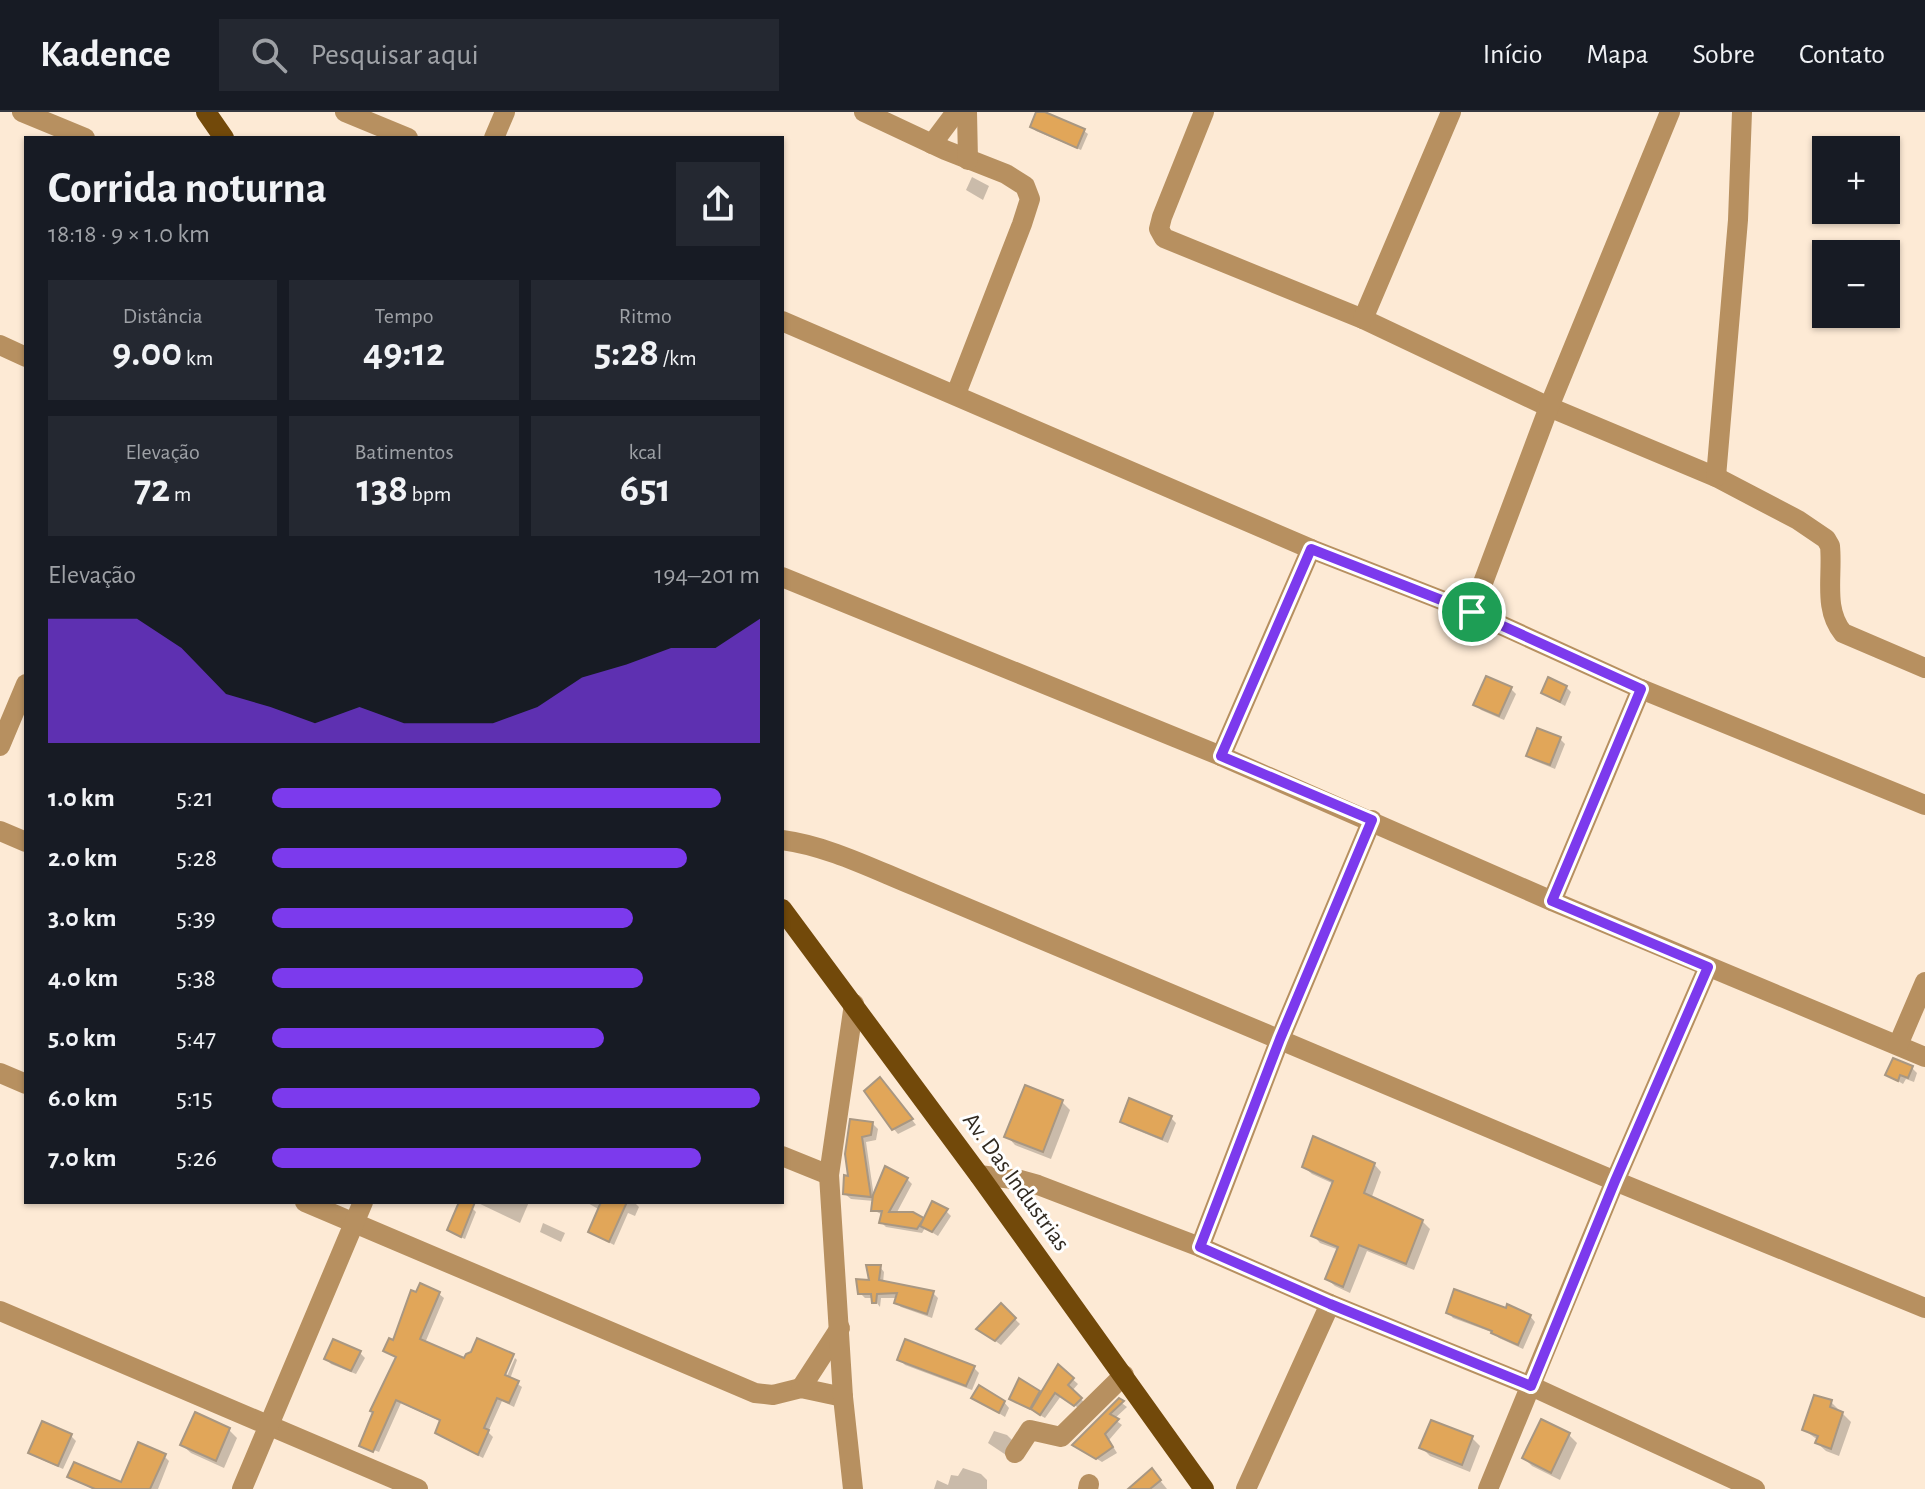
<!DOCTYPE html>
<html lang="pt">
<meta charset="utf-8">
<style>
body{margin:0;font-family:"Alegreya Sans",sans-serif;background:#242831;color:#f1f3f6;height:100vh;display:flex;flex-direction:column;font-size:30px;white-space:nowrap}
*{box-sizing:border-box;margin:0}
p{font-size:26px;color:#9ea1a6}
.icon{flex:none;width:44px;height:44px;fill:none;stroke:currentColor;stroke-width:2;stroke-linecap:round;stroke-linejoin:round}
.map{position:relative;flex:1;overflow:hidden}
.panel{position:absolute;left:24px;top:24px;width:760px;height:1068px;display:flex;flex-direction:column;background:#171b24;border-radius:0px;box-shadow:0 2px 6px #0004}
.panel>*{flex:none}
.fabs{position:absolute;left:1812px;top:24px;display:grid;gap:16px}
.fabs a{display:grid;place-items:center;width:88px;height:88px;border-radius:0px;background:#171b24;box-shadow:0 2px 6px #0004;font-size:40px}
.pin{position:absolute;display:grid;place-items:center;width:68px;height:68px;color:#fff;margin:-34px;border:4px solid #fff;border-radius:50%;box-shadow:0 2px 8px #0007}
.round{display:grid;place-items:center;flex:none;width:84px;height:84px;border-radius:0px;background:#242831}
.overview{display:flex;align-items:center;justify-content:space-between;height:136px;padding:0 24px}
h1{font-size:44px;font-weight:700;line-height:60px}
.metrics{display:grid;grid-template-columns:repeat(3,1fr);gap:12px;height:136px;padding:8px 24px}
.metrics div{display:grid;align-content:center;border-radius:0px;background:#242831;text-align:center}
.metrics b{font-size:40px;font-weight:700}
.metrics small{font-size:22px;font-weight:400}
.metrics p{font-size:22px}
.chart{height:224px;padding:16px 24px}
.chart p{display:flex;justify-content:space-between}
.chart svg{width:100%;height:144px;margin-top:8px;fill:#7c3aed;opacity:.7}
ul{padding:0 24px;list-style:none;font-size:26px}
li{display:grid;grid-template-columns:128px 96px 1fr;align-items:center;height:60px}
li i{height:20px;border-radius:10px;background:#7c3aed}
header{display:flex;align-items:center;gap:48px;box-sizing:border-box;height:112px;padding:0 40px;background:#171b24;border-bottom:2px solid #363941}
header strong{font-size:38px}
nav{display:flex;gap:44px;margin-inline-start:auto;font-size:28px}
.search{width:560px;height:72px;background:#242831;display:flex;align-items:center;gap:20px;box-sizing:border-box;padding:0 28px;border-radius:0px;color:#9ea1a6;font-size:30px}
.map>svg:first-child{display:block}
.shadow{fill:#0003}
.building{fill:#e1a659;stroke:#a89782;stroke-width:2}
.lines{fill:none;stroke-linecap:round;stroke-linejoin:round}
.minor{stroke:#b79060;stroke-width:20}
.major{stroke:#72490a;stroke-width:20}
.route-casing{stroke:#fff;stroke-width:16}
.route{stroke:#7c3aed;stroke-width:10}
.labels{text-anchor:middle;dominant-baseline:central;stroke-width:6;stroke-linejoin:round;paint-order:stroke}
.street-label{font-size:24px;fill:#312a21;stroke:#fff}
</style>
<header>
<strong>Kadence</strong>
<div class="search"><svg class="icon" aria-label="search" viewBox="0 0 24 24"><circle cx="10" cy="10" r="6"/><path d="M15 15l6 6"/></svg>Pesquisar aqui</div>
<nav><a>Início</a><a>Mapa</a><a>Sobre</a><a>Contato</a></nav>
</header>
<div class="map">
<svg width="1925" height="1377" viewBox="0 0 1925 1377">
<rect width="100%" height="100%" fill="#fdead5"/>
<g class="shadow">
<polygon points="1038,0 1084,19 1088,22 1081,38 1036,19 1032,15"/>
<polygon points="972,65 989,74 983,88 966,78"/>
<polygon points="1566,575 1571,580 1565,594 1543,581"/>
<polygon points="1511,577 1516,582 1504,608 1481,598 1475,592"/>
<polygon points="1560,627 1565,632 1555,657 1533,648 1528,643"/>
<polygon points="1912,956 1917,961 1914,970 1906,967 1903,972 1888,963"/>
<polygon points="885,973 916,1013 898,1022 893,1016"/>
<polygon points="1062,990 1070,998 1051,1047 1015,1033 1007,1024"/>
<polygon points="1171,1006 1176,1011 1168,1031 1127,1014 1122,1009"/>
<polygon points="872,1011 878,1017 876,1028 866,1030 874,1085 907,1067 912,1072 896,1102 913,1102 925,1108 946,1099 951,1104 938,1124 925,1116 922,1121 886,1115 881,1110 883,1103 873,1098 874,1089 851,1087 845,1082 850,1066 847,1042"/>
<polygon points="1374,1052 1381,1060 1371,1087 1422,1109 1430,1117 1414,1158 1367,1139 1350,1181 1335,1174 1327,1167 1339,1138 1320,1131 1313,1123 1334,1072 1312,1062 1304,1055"/>
<polygon points="476,1090 529,1090 520,1111"/>
<polygon points="586,1090 634,1090 639,1095 635,1104 628,1101 614,1133 590,1120 600,1098"/>
<polygon points="472,1096 476,1100 465,1127 454,1122 450,1118"/>
<polygon points="543,1111 565,1121 561,1130 540,1120"/>
<polygon points="880,1155 884,1160 883,1171 933,1181 938,1186 932,1206 901,1195 896,1191 898,1186 881,1186 880,1195 873,1186 865,1186 860,1181"/>
<polygon points="439,1182 444,1186 425,1231 503,1273 515,1246 517,1248 510,1267 522,1275 514,1295 502,1289 488,1320 493,1325 483,1346 442,1325 437,1321 442,1310 401,1291 379,1340 364,1334 397,1246 385,1239"/>
<polygon points="1001,1194 1020,1212 1001,1233 979,1217"/>
<polygon points="1448,1200 1530,1204 1535,1210 1523,1237 1499,1226 1494,1221 1453,1206"/>
<polygon points="360,1241 365,1246 356,1262 331,1252 326,1247"/>
<polygon points="900,1248 974,1256 979,1261 972,1278 905,1253"/>
<polygon points="1059,1255 1078,1272 1072,1279 1086,1292 1080,1297 1061,1284 1045,1306 1011,1287 1039,1280 1042,1283"/>
<polygon points="974,1286 1004,1290 1009,1296 1005,1305"/>
<polygon points="1119,1289 1127,1295 1114,1307 1122,1313 1109,1328 1117,1341 1102,1350 1075,1333"/>
<polygon points="1831,1290 1851,1310 1839,1344 1826,1339 1817,1331 1818,1328 1804,1318"/>
<polygon points="1542,1310 1569,1323 1577,1331 1560,1368 1532,1354 1524,1346"/>
<polygon points="229,1318 237,1326 224,1356 191,1341 182,1333"/>
<polygon points="994,1319 1007,1323 1012,1328 1006,1343 988,1331"/>
<polygon points="71,1324 76,1329 63,1357 36,1345 31,1340"/>
<polygon points="1472,1326 1480,1334 1470,1360 1430,1344 1422,1336"/>
<polygon points="164,1344 169,1349 158,1377 92,1377 69,1364 122,1372"/>
<polygon points="963,1356 981,1362 987,1368 987,1377 934,1377 937,1368 948,1373 951,1363 958,1364"/>
<polygon points="1158,1366 1167,1377 1131,1377"/>
</g>
<g class="building">
<polygon points="1036,0 1045,0 1085,17 1077,36 1030,15"/>
<polygon points="1486,564 1512,575 1499,604 1473,593"/>
<polygon points="1548,565 1567,574 1560,590 1541,581"/>
<polygon points="1537,616 1561,625 1550,653 1526,644"/>
<polygon points="1893,946 1913,954 1908,966 1900,963 1898,969 1885,963"/>
<polygon points="880,965 913,1007 892,1018 864,979"/>
<polygon points="1025,973 1063,988 1043,1040 1004,1025"/>
<polygon points="1129,986 1172,1004 1162,1027 1120,1010"/>
<polygon points="850,1007 873,1010 871,1023 862,1025 871,1085 843,1082 844,1063 848,1064 845,1042"/>
<polygon points="1313,1024 1375,1051 1364,1081 1423,1108 1406,1152 1359,1133 1343,1175 1325,1167 1338,1135 1311,1124 1333,1069 1302,1055"/>
<polygon points="885,1054 908,1066 889,1100 913,1100 924,1106 917,1117 879,1111 882,1099 871,1099 873,1083"/>
<polygon points="932,1089 948,1097 932,1120 920,1114"/>
<polygon points="459,1090 475,1090 461,1125 447,1118"/>
<polygon points="601,1090 627,1090 609,1130 588,1120"/>
<polygon points="866,1153 881,1153 879,1168 934,1179 927,1202 894,1191 897,1181 877,1182 876,1191 872,1191 871,1182 858,1182 856,1167 869,1168"/>
<polygon points="420,1171 440,1180 420,1227 464,1246 466,1242 471,1240 477,1226 514,1242 505,1263 519,1269 509,1291 497,1286 484,1316 489,1318 478,1343 435,1321 440,1308 396,1288 373,1340 359,1334 373,1300 370,1299 396,1245 383,1239 389,1226 393,1228 411,1178 416,1180"/>
<polygon points="1454,1177 1506,1196 1507,1192 1531,1203 1518,1233 1491,1221 1492,1219 1446,1201"/>
<polygon points="1001,1191 1016,1206 995,1229 976,1217"/>
<polygon points="333,1227 361,1239 351,1259 324,1247"/>
<polygon points="905,1227 975,1254 966,1274 897,1248"/>
<polygon points="1058,1252 1074,1266 1068,1273 1082,1286 1074,1294 1055,1281 1040,1303 1031,1297"/>
<polygon points="1019,1266 1040,1279 1030,1297 1009,1287"/>
<polygon points="979,1273 1005,1289 999,1301 971,1286"/>
<polygon points="1814,1283 1832,1288 1830,1295 1843,1300 1831,1337 1815,1331 1818,1324 1802,1318"/>
<polygon points="1119,1286 1124,1289 1110,1302 1119,1307 1105,1322 1113,1335 1096,1347 1072,1333"/>
<polygon points="195,1300 230,1316 216,1349 180,1333"/>
<polygon points="1541,1307 1570,1321 1551,1361 1522,1346"/>
<polygon points="1431,1308 1473,1324 1462,1353 1419,1336"/>
<polygon points="42,1309 72,1322 58,1354 28,1341"/>
<polygon points="138,1330 166,1342 150,1377 95,1377 67,1365 74,1350 121,1370"/>
<polygon points="1152,1356 1161,1368 1150,1377 1128,1377"/>
</g>
<g class="lines">
<g class="minor">
<polyline points="22,0 85,26"/>
<polyline points="345,0 408,26"/>
<polyline points="864,0 945,38 1006,62 1025,74 1030,87 1022,112 956,282"/>
<polyline points="967,0 968,48"/>
<path d="M1204 0 1162 105 1159 117 1164 126 1363 207 1549 295 1716 365 1798 408 1826 427 1830 434C1833 464 1823 497 1843 521L1925 556"/>
<polyline points="494,26 505,0"/>
<polyline points="932,32 956,0"/>
<polyline points="1363,207 1451,0"/>
<polyline points="782,209 1311,437 1472,500 1641,577 1925,693"/>
<polyline points="0,233 26,245"/>
<polyline points="1716,365 1738,108 1742,0"/>
<polyline points="782,465 1221,644 1552,789 1925,945"/>
<polyline points="1472,500 1549,295 1670,0"/>
<polyline points="0,634 26,572"/>
<polyline points="1221,644 1311,437"/>
<polyline points="0,719 26,730"/>
<path d="M782 728C828 734 873 757 915 774L1615 1069 1925 1196"/>
<polyline points="1552,789 1641,577"/>
<polyline points="1898,933 1925,870"/>
<polyline points="0,961 26,972"/>
<polyline points="782,1044 829,1063"/>
<polyline points="979,1063 1020,1068 1038,1073 1200,1135 1330,1192 1531,1274 1755,1377"/>
<polyline points="305,1090 755,1281 773,1283 801,1276 843,1285"/>
<polyline points="1200,1135 1280,927 1372,708"/>
<polyline points="0,1199 418,1377"/>
<polyline points="801,1276 840,1216"/>
<polyline points="1015,1341 1030,1318 1061,1325 1124,1263"/>
<polyline points="242,1377 363,1090"/>
<polyline points="853,1377 843,1285 829,1063 854,892"/>
<polyline points="1088,1377 1089,1372"/>
<polyline points="1246,1377 1330,1192"/>
<polyline points="1488,1377 1615,1069 1708,855"/>
</g>
<g class="major">
<polyline points="206,0 224,26"/>
<polyline points="782,797 979,1063 1204,1377"/>
</g>
</g>
<g class="lines">
<g class="route-casing">
<polygon id="route" points="1311,437 1472,500 1641,577 1552,789 1708,855 1615,1069 1531,1274 1330,1192 1200,1135 1280,927 1372,708 1221,644"/>
</g>
<use href="#route" class="route"/>
</g>
<g class="labels">
<g class="street-label">
<text transform="translate(1016 1070) rotate(54)">Av. Das Industrias</text>
</g>
</g>
</svg>
<div class="fabs">
<a>+</a>
<a>−</a>
</div>
<div class="pin" style="left:1472px;top:500px;background:#1e9e55"><svg class="icon" aria-label="arrive" viewBox="0 0 24 24"><path d="M6 21V4h12l-3 4 3 4H6"/></svg></div>
<section class="panel">
<div class="overview"><div><h1>Corrida noturna</h1><p>18:18 · 9 × 1.0 km</p></div><a class="round"><svg class="icon" aria-label="share" viewBox="0 0 24 24"><path d="M12 15V3M7 8l5-5 5 5M5 13v7h14v-7"/></svg></a></div>
<div class="metrics">
<div><p>Distância</p><b>9.00<small> km</small></b></div>
<div><p>Tempo</p><b>49:12</b></div>
<div><p>Ritmo</p><b>5:28<small> /km</small></b></div>
</div>
<div class="metrics">
<div><p>Elevação</p><b>72<small> m</small></b></div>
<div><p>Batimentos</p><b>138<small> bpm</small></b></div>
<div><p>kcal</p><b>651</b></div>
</div>
<div class="chart"><p><span>Elevação</span>194–201 m</p>
<svg viewBox="0 0 160 44" preserveAspectRatio="none"><path d="M0 44V6L10 6L20 6L30 15L40 29L50 33L60 38L70 33L80 38L90 38L100 38L110 33L120 24L130 20L140 15L150 15L160 6V44z"/></svg>
</div>
<ul>
<li><b>1.0 km</b>5:21<i style="width:92%"></i></li>
<li><b>2.0 km</b>5:28<i style="width:85%"></i></li>
<li><b>3.0 km</b>5:39<i style="width:74%"></i></li>
<li><b>4.0 km</b>5:38<i style="width:76%"></i></li>
<li><b>5.0 km</b>5:47<i style="width:68%"></i></li>
<li><b>6.0 km</b>5:15<i style="width:100%"></i></li>
<li><b>7.0 km</b>5:26<i style="width:88%"></i></li>
</ul>
</section>
</div>
